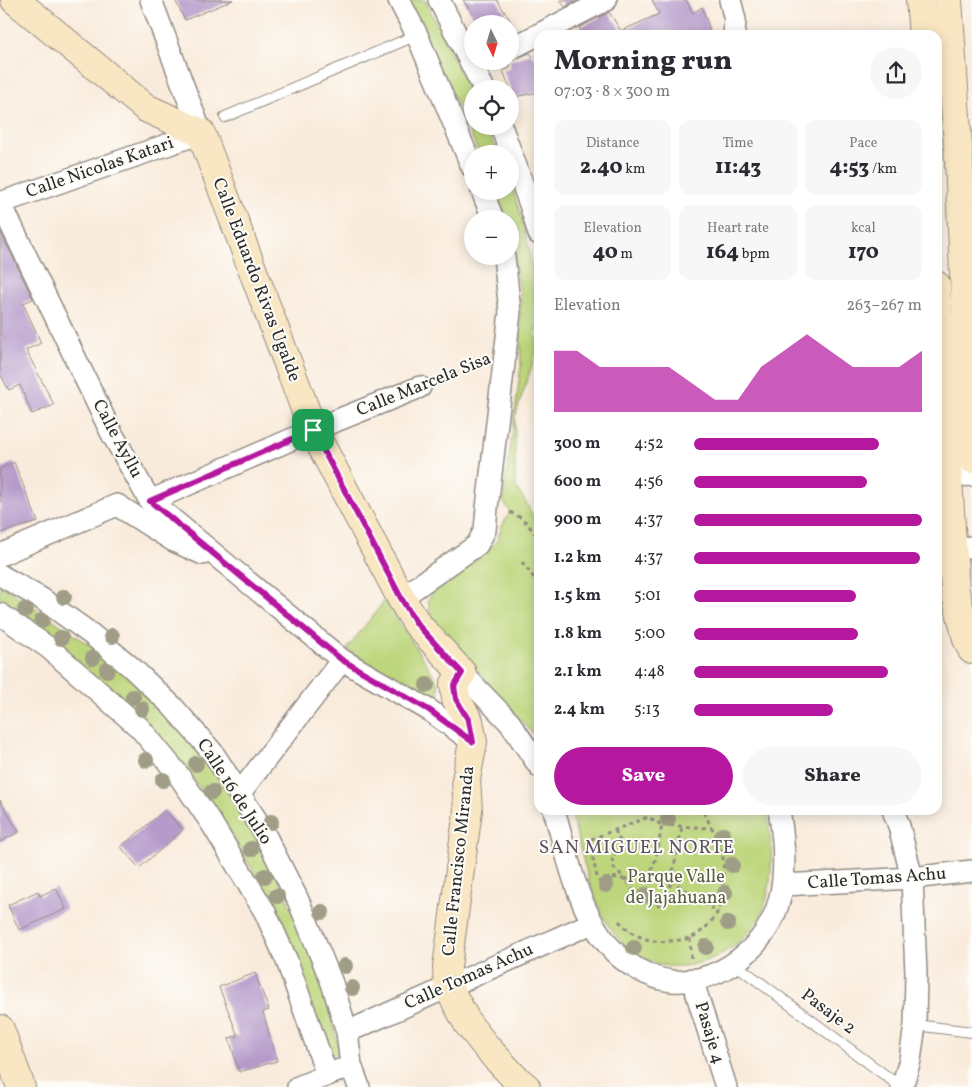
<!DOCTYPE html>
<meta charset="utf-8">
<style>
body{margin:0;font-family:Vollkorn,serif;background:#f7f7f7;color:#2b2b33;height:100vh;display:flex;flex-direction:column;font-size:19px;white-space:nowrap}
*{box-sizing:border-box;margin:0}
p{font-size:16px;color:#7c7c81}
.icon{flex:none;width:28px;height:28px;fill:none;stroke:currentColor;stroke-width:2;stroke-linecap:round;stroke-linejoin:round}
.map{position:relative;flex:1;overflow:hidden}
.drawer{position:absolute;left:534px;top:30px;width:408px;height:785px;display:flex;flex-direction:column;background:#fff;border-radius:15px;box-shadow:0 2px 12px #0003}
.drawer>*{flex:none}
.needle{width:32px;rotate:175deg}
.fabs{position:absolute;left:464px;top:15px;display:grid;gap:10px}
.fabs a{display:grid;place-items:center;width:55px;height:55px;border-radius:50%;background:#fff;box-shadow:0 2px 12px #0003;font-size:25px}
.pin{position:absolute;display:grid;place-items:center;width:42px;height:42px;color:#fff;margin:-21px;border-radius:10px;box-shadow:0 2px 8px #0006}
.round{display:grid;place-items:center;flex:none;width:52px;height:52px;border-radius:26px;background:#f7f7f7}
.summary{display:flex;align-items:center;justify-content:space-between;height:85px;padding:0 20px}
h1{font-size:28px;font-weight:800;line-height:38px}
.stats{display:grid;grid-template-columns:repeat(3,1fr);gap:8px;height:85px;padding:5px 20px}
.stats div{display:grid;align-content:center;border-radius:12px;background:#f7f7f7;text-align:center}
.stats b{font-size:21px;font-weight:800}
.stats small{font-size:14px;font-weight:400}
.stats p{font-size:14px}
.chart{height:140px;padding:10px 20px}
.chart p{display:flex;justify-content:space-between}
.chart svg{width:100%;height:90px;margin-top:5px;fill:#b5179e;opacity:.7}
.cta{display:flex;gap:10px;margin-top:auto;padding:10px 20px}
.cta a{flex:1;height:58px;border-radius:30px;background:#b5179e;color:#fff;font-size:20px;font-weight:800;line-height:58px;text-align:center}
.cta a+a{background:#f7f7f7;color:#2b2b33}
ul{padding:0 20px;list-style:none;font-size:16px}
li{display:grid;grid-template-columns:80px 60px 1fr;align-items:center;height:38px}
li i{height:12px;border-radius:6px;background:#b5179e}
.map>svg:first-child{display:block}
.green{fill:#bdd67b;stroke:#748053}
.building{fill:#b69aca}
.lines{fill:none;stroke-linecap:round;stroke-linejoin:round}
.lane-casing{stroke:#928b83;stroke-width:12}
.street-casing{stroke:#928b83;stroke-width:24}
.secondary-casing{stroke:#928b83;stroke-width:30}
.path{stroke:#928b83;stroke-width:3;stroke-dasharray:4 4;stroke-linecap:butt}
.lane{stroke:#fff;stroke-width:10}
.street{stroke:#fff;stroke-width:21}
.secondary{stroke:#f9e7c3;stroke-width:28}
.tree{fill:#a09d87}
.route-casing{stroke:#fff;stroke-width:10}
.route{stroke:#b5179e;stroke-width:6}
.labels{text-anchor:middle;dominant-baseline:central;stroke-width:4;stroke-linejoin:round;paint-order:stroke}
.street-label{font-size:18px;fill:#2b2b2b;stroke:#fdfcf7}
.park-label{font-size:18px;fill:#575e43;stroke:#fdfcf7}
.neighbourhood-label{font-size:19px;letter-spacing:1px;fill:#5c5263;stroke:#fdfcf7}
</style>
<div class="map">
<svg width="972" height="1087" viewBox="0 0 972 1087">
<rect width="100%" height="100%" fill="#fdfcf7"/>
<filter id="ink" filterUnits="userSpaceOnUse"><feTurbulence type="fractalNoise" baseFrequency=".02" numOctaves="2"/><feDisplacementMap in="SourceGraphic" scale="10" xChannelSelector="R" yChannelSelector="G"/><feConvolveMatrix kernelMatrix="1 2 1 2 8 2 1 2 1" color-interpolation-filters="sRGB"/></filter>
<filter id="wash" filterUnits="userSpaceOnUse"><feTurbulence type="fractalNoise" baseFrequency=".0096" numOctaves="4" result="noise"/><feDisplacementMap in="SourceGraphic" scale="20" xChannelSelector="R" yChannelSelector="G"/><feGaussianBlur stdDeviation="1.12" result="paint"/><feColorMatrix in="noise" values="0 0 0 0 0 0 0 0 0 0 0 0 0 0 0 0 0 1.4 0 .05"/><feComposite in="paint" operator="in"/></filter>
<g filter="url(#wash)">
<rect width="100%" height="100%" fill="#f9ebdb"/>
<g class="green">
<polygon points="404,0 425,0 472,97 472,126 486,126 498,154 479,154 459,108"/>
<polygon points="510,181 522,219 529,249 533,273 536,315 537,350 515,417 515,477 516,487 527,504 539,529 539,741 439,627 430,612 428,599 433,593 488,551 497,540 502,526 510,512 503,501 521,366 520,292 510,235 510,219 505,219 495,191 510,191"/>
<polygon points="969,558 972,605 966,559"/>
<path d="M0 585C28 602 55 621 82 640 93 648 105 655 116 664 126 672 134 682 143 690 159 706 176 722 190 740 258 827 316 941 339 1049L336 1055 330 1053 286 938 265 890 219 815 176 755 0 604Z"/>
<polygon points="385,600 438,682 440,708 347,649"/>
<path d="M570 810H766C773 843 775 883 761 915 746 947 697 973 662 965 646 962 631 952 620 940 591 912 582 849 570 810Z"/>
</g>
<g id="blocks">
<g class="building">
<polygon points="175,0 233,0 185,20"/>
<polygon points="463,0 497,0 517,31 510,35 510,24 479,24"/>
<polygon points="560,0 578,0 565,7"/>
<polygon points="652,0 686,0 693,13 702,7 710,30 701,35 585,35 579,28 609,12 621,31 659,14"/>
<polygon points="530,53 534,58 539,56 539,92 514,97 503,71 510,68 510,61"/>
<polygon points="0,231 33,299 23,303 41,343 26,350 54,405 32,414 20,385 9,390 0,374"/>
<polygon points="14,462 38,522 0,533 0,469"/>
<polygon points="0,800 19,832 0,842"/>
<polygon points="165,810 183,830 139,868 121,847"/>
<polygon points="56,888 66,909 19,930 8,905 38,891 40,896"/>
<polygon points="255,973 269,1010 263,1012 277,1061 239,1072 229,1038 238,1036 219,987"/>
</g>
</g>
</g>
<g filter="url(#ink)">
<use href="#blocks" fill-opacity="0" stroke="#928b83" stroke-width="1"/>
<g class="lines">
<g class="lane-casing">
<g id="lane">
<polyline points="225,117 417,35"/>
<polyline points="735,964 901,1087"/>
<polyline points="915,1025 972,1032"/>
</g>
</g>
<g class="street-casing">
<g id="street">
<polyline points="399,0 417,35 472,167"/>
<polyline points="439,0 484,89"/>
<polyline points="730,0 735,20 734,35"/>
<polyline points="510,49 606,0"/>
<polyline points="501,126 531,207 539,234"/>
<polyline points="482,191 493,219"/>
<polyline points="0,202 111,432 150,501 342,660 429,710 473,742"/>
<polyline points="0,203 201,133 151,0"/>
<path d="M937 489C946 478 958 475 972 475"/>
<polyline points="150,501 313,430 420,387"/>
<path d="M936 534C946 545 958 549 972 547"/>
<polyline points="0,555 117,505 174,541 203,554"/>
<polyline points="0,575 42,599 91,634 131,667 172,706 213,753 261,827 298,900 332,983 347,1032 351,1065 359,1087"/>
<polyline points="401,598 477,545 485,530 487,508 510,312 504,256"/>
<polyline points="0,614 49,648 140,728 177,773 212,824 265,912 287,961 327,1075"/>
<polyline points="462,673 510,723 539,766"/>
<polyline points="239,794 342,660"/>
<path d="M554 810C568 857 577 909 609 946 623 963 650 979 672 981 720 984 767 947 779 901 787 872 784 839 779 810"/>
<polyline points="893,810 899,826 912,878 916,973 915,1025 910,1060 902,1087"/>
<polyline points="783,885 912,878 972,871"/>
<polyline points="692,979 726,1087"/>
<polyline points="347,1032 592,923"/>
<polyline points="298,1087 340,1070"/>
</g>
</g>
<g class="secondary-casing">
<g id="secondary">
<polyline points="15,0 146,108 201,133 313,430 401,598 417,624 462,673 454,685 456,699 469,721 473,742 466,780 468,810 447,967 448,987 468,1024 488,1049 514,1077 526,1087"/>
<polyline points="920,0 923,35"/>
<polyline points="948,0 959,161 972,459"/>
<polyline points="936,285 955,591 967,639 972,650"/>
<polyline points="0,1029 21,1087"/>
</g>
</g>
<g class="path">
<polyline points="439,380 484,361"/>
<polyline points="510,512 523,519 539,538"/>
<polyline points="522,562 539,584"/>
<polyline points="646,810 648,817"/>
<polyline points="662,825 712,828"/>
<path d="M597 877 589 840 648 817 662 825C659 839 657 874 642 880 638 881 632 880 627 880L614 868 612 859 621 844 615 830"/>
<polyline points="671,880 718,912"/>
<polyline points="598,882 612,877 627,880 632,889 646,904 658,905 668,897 682,826"/>
<path d="M619 921C631 935 650 944 670 941 679 940 688 940 696 935 704 930 713 921 717 913 723 901 725 865 722 852 718 837 709 823 702 810"/>
<polyline points="690,938 691,959"/>
</g>
<use href="#lane" class="lane"/>
<use href="#street" class="street"/>
<use href="#secondary" class="secondary"/>
</g>
<g class="tree">
<circle cx="64" cy="597" r="8"/>
<circle cx="25" cy="610" r="8"/>
<circle cx="42" cy="621" r="8"/>
<circle cx="112" cy="636" r="8"/>
<circle cx="61" cy="638" r="8"/>
<circle cx="93" cy="658" r="8"/>
<circle cx="107" cy="670" r="8"/>
<circle cx="427" cy="685" r="8"/>
<circle cx="133" cy="697" r="8"/>
<circle cx="142" cy="709" r="8"/>
<circle cx="146" cy="760" r="8"/>
<circle cx="196" cy="764" r="8"/>
<circle cx="163" cy="780" r="8"/>
<circle cx="212" cy="792" r="8"/>
<circle cx="668" cy="819" r="8"/>
<circle cx="271" cy="822" r="8"/>
<circle cx="723" cy="835" r="8"/>
<circle cx="251" cy="849" r="8"/>
<circle cx="732" cy="865" r="8"/>
<circle cx="265" cy="876" r="8"/>
<circle cx="606" cy="885" r="8"/>
<circle cx="725" cy="893" r="8"/>
<circle cx="646" cy="895" r="8"/>
<circle cx="277" cy="896" r="8"/>
<circle cx="322" cy="912" r="8"/>
<circle cx="728" cy="923" r="8"/>
<circle cx="706" cy="947" r="8"/>
<circle cx="634" cy="948" r="8"/>
<circle cx="345" cy="966" r="8"/>
<circle cx="352" cy="988" r="8"/>
</g>
</g>
<g class="lines" filter="url(#ink)">
<g class="route-casing">
<polygon id="route" points="313,430 401,598 417,624 462,673 454,686 456,699 469,721 473,742 429,710 342,660 150,501"/>
</g>
<use href="#route" class="route"/>
</g>
<g class="labels">
<g class="street-label">
<text transform="translate(100 168) rotate(-19)">Calle Nicolas Katari</text>
<text transform="translate(256 280) rotate(69)">Calle Eduardo Rivas Ugalde</text>
<text transform="translate(424 385) rotate(-22)">Calle Marcela Sisa</text>
<text transform="translate(117 439) rotate(62)">Calle Ayllu</text>
<text transform="translate(234 792) rotate(57)">Calle 16 de Julio</text>
<text transform="translate(459 861) rotate(-84)">Calle Francisco Miranda</text>
<text transform="translate(877 879) rotate(-4)">Calle Tomas Achu</text>
<text transform="translate(469 977) rotate(-24)">Calle Tomas Achu</text>
<text transform="translate(828 1012) rotate(37)">Pasaje 2</text>
<text transform="translate(709 1033) rotate(73)">Pasaje 4</text>
</g>
<g class="park-label">
<text x="676" y="877">Parque Valle<tspan x="676" dy="21">de Jajahuana</tspan></text>
</g>
<g class="neighbourhood-label">
<text x="637" y="848">SAN MIGUEL NORTE</text>
</g>
</g>
</svg>
<div class="fabs">
<a><svg class="needle" viewBox="-14 -14 28 28"><path d="M0-13l5 13h-10z" fill="#e53935"/><path d="M0 13l5-13h-10z" fill="#7c7c81"/></svg></a>
<a><svg class="icon" aria-label="locate" viewBox="0 0 24 24"><circle cx="12" cy="12" r="6"/><path d="M12 2v4M12 18v4M2 12h4M18 12h4"/></svg></a>
<a>+</a>
<a>−</a>
</div>
<div class="pin" style="left:313px;top:430px;background:#1e9e55"><svg class="icon" aria-label="arrive" viewBox="0 0 24 24"><path d="M6 21V4h12l-3 4 3 4H6"/></svg></div>
<section class="drawer">
<div class="summary"><div><h1>Morning run</h1><p>07:03 · 8 × 300 m</p></div><a class="round"><svg class="icon" aria-label="share" viewBox="0 0 24 24"><path d="M12 15V3M7 8l5-5 5 5M5 13v7h14v-7"/></svg></a></div>
<div class="stats">
<div><p>Distance</p><b>2.40<small> km</small></b></div>
<div><p>Time</p><b>11:43</b></div>
<div><p>Pace</p><b>4:53<small> /km</small></b></div>
</div>
<div class="stats">
<div><p>Elevation</p><b>40<small> m</small></b></div>
<div><p>Heart rate</p><b>164<small> bpm</small></b></div>
<div><p>kcal</p><b>170</b></div>
</div>
<div class="chart"><p><span>Elevation</span>263–267 m</p>
<svg viewBox="0 0 160 44" preserveAspectRatio="none"><path d="M0 44V14L10 14L20 22L30 22L40 22L50 22L60 30L70 38L80 38L90 22L100 14L110 6L120 14L130 22L140 22L150 22L160 14V44z"/></svg>
</div>
<ul>
<li><b>300 m</b>4:52<i style="width:81%"></i></li>
<li><b>600 m</b>4:56<i style="width:76%"></i></li>
<li><b>900 m</b>4:37<i style="width:100%"></i></li>
<li><b>1.2 km</b>4:37<i style="width:99%"></i></li>
<li><b>1.5 km</b>5:01<i style="width:71%"></i></li>
<li><b>1.8 km</b>5:00<i style="width:72%"></i></li>
<li><b>2.1 km</b>4:48<i style="width:85%"></i></li>
<li><b>2.4 km</b>5:13<i style="width:61%"></i></li>
</ul>
<div class="cta"><a>Save</a><a>Share</a></div>
</section>
</div>
